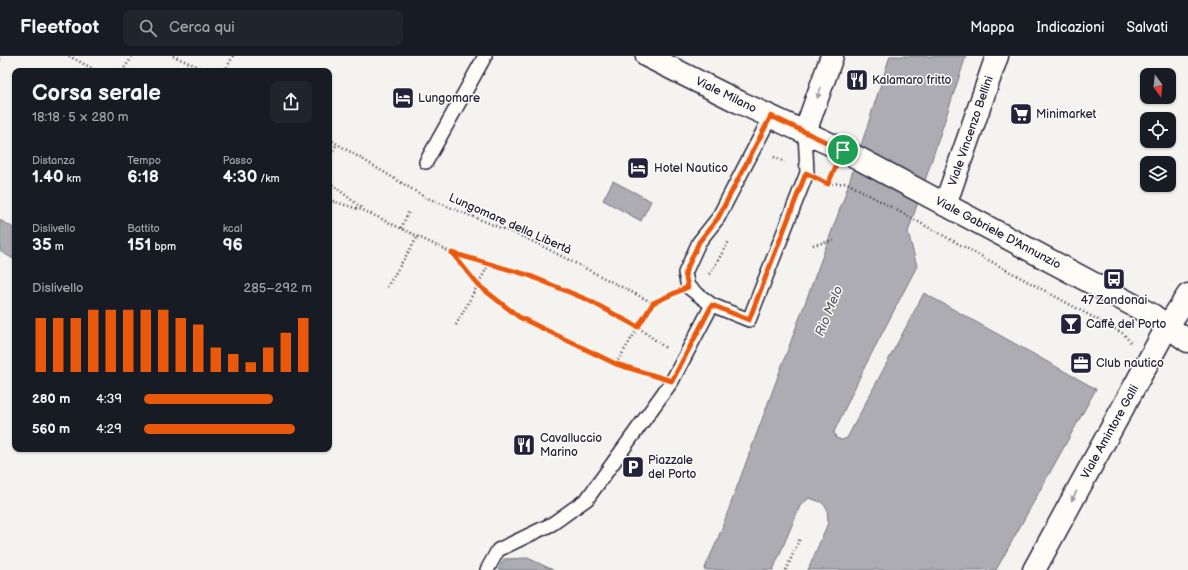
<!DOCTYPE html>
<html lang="it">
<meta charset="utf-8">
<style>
body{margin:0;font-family:"Balsamiq Sans",sans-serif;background:#20242c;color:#f1f3f6;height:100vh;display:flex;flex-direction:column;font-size:15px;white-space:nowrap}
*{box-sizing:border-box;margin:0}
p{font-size:13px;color:#9ea1a6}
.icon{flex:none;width:22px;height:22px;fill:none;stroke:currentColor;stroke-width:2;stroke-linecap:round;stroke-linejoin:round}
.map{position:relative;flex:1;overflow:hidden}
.drawer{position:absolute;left:12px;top:12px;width:320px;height:384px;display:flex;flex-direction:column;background:#171b24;border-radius:8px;box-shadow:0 1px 3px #0004}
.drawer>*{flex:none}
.needle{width:26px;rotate:165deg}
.controls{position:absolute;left:1140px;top:12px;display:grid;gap:8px}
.controls a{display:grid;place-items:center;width:36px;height:36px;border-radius:8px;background:#171b24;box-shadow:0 1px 3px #0004;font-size:20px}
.pin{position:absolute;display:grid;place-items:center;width:34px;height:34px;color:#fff;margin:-17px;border:2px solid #fff;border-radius:50%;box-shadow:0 1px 4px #0007}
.round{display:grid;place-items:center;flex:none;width:42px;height:42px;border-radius:8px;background:#20242c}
.overview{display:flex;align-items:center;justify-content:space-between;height:68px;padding:0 20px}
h1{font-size:22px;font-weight:800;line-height:30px}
.stats{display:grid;grid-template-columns:repeat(3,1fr);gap:6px;height:68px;padding:4px 20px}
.stats div{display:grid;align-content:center}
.stats b{font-size:17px;font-weight:800}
.stats small{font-size:11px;font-weight:400}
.stats p{font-size:11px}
.chart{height:112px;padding:8px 20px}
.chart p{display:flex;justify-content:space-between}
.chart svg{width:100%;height:72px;margin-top:4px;stroke:#ea580c;stroke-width:6}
ul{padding:0 20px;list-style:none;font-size:13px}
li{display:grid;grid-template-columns:64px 48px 1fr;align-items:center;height:30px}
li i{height:10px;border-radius:5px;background:#ea580c}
header{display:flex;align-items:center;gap:24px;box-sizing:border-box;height:56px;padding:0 20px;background:#171b24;border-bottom:1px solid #363941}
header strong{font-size:19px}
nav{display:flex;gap:22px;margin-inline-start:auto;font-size:14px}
.search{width:280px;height:36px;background:#20242c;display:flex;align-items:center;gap:10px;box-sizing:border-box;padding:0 14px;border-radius:8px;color:#9ea1a6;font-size:15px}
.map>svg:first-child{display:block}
.water{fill:#acacb2;stroke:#757582}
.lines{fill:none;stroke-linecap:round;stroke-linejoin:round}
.service-casing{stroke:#22223b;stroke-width:16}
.minor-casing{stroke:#22223b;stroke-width:25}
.tertiary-casing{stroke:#22223b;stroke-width:25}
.path{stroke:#22223b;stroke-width:2.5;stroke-dasharray:1 3;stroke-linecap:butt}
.service{stroke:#fdfcf7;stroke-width:13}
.minor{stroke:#fdfcf7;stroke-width:22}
.tertiary{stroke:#fdfcf7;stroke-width:22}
.oneway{fill:#9a9aa2}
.route-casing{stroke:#fff;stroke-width:8}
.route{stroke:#ea580c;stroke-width:5}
.labels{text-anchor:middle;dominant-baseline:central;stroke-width:3;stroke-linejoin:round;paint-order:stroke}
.poi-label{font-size:12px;fill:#22223b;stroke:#fdfcf7;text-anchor:start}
.street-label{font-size:12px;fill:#22223b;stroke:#fdfcf7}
.water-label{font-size:13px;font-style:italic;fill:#59596b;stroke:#fdfcf7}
</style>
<header>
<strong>Fleetfoot</strong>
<div class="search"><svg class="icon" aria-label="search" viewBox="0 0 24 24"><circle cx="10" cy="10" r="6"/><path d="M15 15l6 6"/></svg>Cerca qui</div>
<nav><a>Mappa</a><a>Indicazioni</a><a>Salvati</a></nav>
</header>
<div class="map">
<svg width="1188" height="514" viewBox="0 0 1188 514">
<rect width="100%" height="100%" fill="#f4f3ef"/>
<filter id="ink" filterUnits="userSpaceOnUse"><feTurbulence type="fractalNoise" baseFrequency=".025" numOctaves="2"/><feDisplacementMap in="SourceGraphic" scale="8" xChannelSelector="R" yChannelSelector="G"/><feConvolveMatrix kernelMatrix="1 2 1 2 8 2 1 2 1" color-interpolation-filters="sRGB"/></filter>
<g filter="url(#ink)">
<g class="water">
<polygon points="890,0 966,0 908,176 917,210 863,314 834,376 836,382 842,384 847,382 924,237 1096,333 996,514 808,514 828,467 827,452 821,446 809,442 800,450 773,514 704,514 717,485 844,142"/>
<polygon points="613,125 651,145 641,165 603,144"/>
<polygon points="0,164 15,173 15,204 0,195"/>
<polygon points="528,502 553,514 498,514 504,503"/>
</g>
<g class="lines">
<g class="service-casing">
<g id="service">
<polyline points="771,60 718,162 699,186 685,217 688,231 712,249 749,264 807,117 805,76"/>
<polyline points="426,106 485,0"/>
<polyline points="487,514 498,494 552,468 587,443 672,325 712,249"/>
</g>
</g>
<g class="minor-casing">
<g id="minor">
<polyline points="945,149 997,0"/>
<polyline points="1034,514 1167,271 1188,239"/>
</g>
</g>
<g class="tertiary-casing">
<g id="tertiary">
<polyline points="647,0 739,46 843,94 1152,259 1188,285"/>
<polyline points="805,76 832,0"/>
</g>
</g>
<g class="path">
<polyline points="69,0 97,15"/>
<polyline points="173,0 208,15"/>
<polyline points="0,4 1,0"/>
<polyline points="122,15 133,0"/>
<polyline points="225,15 233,0"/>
<polyline points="329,83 425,141 530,184 653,247 669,239"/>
<polyline points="329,101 337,88"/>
<polyline points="774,101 785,106"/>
<polyline points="329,126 363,153"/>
<polyline points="825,127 828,128 833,118"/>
<polyline points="828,128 847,127 1124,278 1130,286"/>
<polyline points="329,144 365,155 452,197 528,219 588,244 638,271 667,293"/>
<polyline points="401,172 409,155"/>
<polyline points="813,189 835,184"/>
<polyline points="452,197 478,229 519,261 616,308 651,319"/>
<polyline points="709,218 712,215 729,185"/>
<polyline points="387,231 418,180"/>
<polyline points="456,269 489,208"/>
<polyline points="616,308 653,247"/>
<polyline points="786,514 800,482"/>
</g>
<use href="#service" class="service"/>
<use href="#minor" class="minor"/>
<use href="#tertiary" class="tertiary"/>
</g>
<defs><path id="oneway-solid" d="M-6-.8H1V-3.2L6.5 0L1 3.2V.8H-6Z"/></defs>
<g class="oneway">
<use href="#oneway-solid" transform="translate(819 37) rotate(109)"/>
<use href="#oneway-solid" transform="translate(1074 440) rotate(119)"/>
</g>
</g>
<g class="lines" filter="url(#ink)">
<g class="route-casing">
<polygon id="route" points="771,60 843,94 828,128 806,117 749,264 712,249 672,325 616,308 519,261 478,229 452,197 528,219 588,244 638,271 653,247 688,231 685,217 699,186 718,162"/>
</g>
<use href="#route" class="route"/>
</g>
<defs>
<g id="restaurant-square" transform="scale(1.15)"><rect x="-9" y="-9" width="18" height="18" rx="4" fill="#22223b" stroke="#fdfcf7"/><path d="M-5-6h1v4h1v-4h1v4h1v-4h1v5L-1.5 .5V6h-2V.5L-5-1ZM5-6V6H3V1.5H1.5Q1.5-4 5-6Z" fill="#fff"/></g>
<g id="hotel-square" transform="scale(1.15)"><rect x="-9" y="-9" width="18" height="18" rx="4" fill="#22223b" stroke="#fdfcf7"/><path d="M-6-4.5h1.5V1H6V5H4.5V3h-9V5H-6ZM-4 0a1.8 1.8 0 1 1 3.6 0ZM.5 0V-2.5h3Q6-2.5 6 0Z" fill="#fff"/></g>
<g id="supermarket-square" transform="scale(1.15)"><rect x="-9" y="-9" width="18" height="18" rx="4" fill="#22223b" stroke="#fdfcf7"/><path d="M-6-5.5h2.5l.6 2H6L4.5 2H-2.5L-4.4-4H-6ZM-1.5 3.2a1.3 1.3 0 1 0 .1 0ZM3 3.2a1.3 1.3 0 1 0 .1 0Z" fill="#fff"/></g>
<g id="bus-square" transform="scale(1.15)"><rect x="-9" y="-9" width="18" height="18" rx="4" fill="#22223b" stroke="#fdfcf7"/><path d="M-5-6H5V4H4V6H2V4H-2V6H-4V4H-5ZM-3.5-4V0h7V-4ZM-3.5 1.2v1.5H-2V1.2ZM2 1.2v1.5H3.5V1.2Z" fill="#fff"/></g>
<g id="bar-square" transform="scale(1.15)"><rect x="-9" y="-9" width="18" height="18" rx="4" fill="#22223b" stroke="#fdfcf7"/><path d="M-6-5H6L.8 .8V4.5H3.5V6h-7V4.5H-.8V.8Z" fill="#fff"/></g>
<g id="office-square" transform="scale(1.15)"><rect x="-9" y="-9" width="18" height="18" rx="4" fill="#22223b" stroke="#fdfcf7"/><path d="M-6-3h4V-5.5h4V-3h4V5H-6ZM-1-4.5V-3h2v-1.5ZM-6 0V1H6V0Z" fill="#fff"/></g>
<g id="parking-square" transform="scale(1.15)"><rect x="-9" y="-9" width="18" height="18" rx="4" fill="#22223b" stroke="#fdfcf7"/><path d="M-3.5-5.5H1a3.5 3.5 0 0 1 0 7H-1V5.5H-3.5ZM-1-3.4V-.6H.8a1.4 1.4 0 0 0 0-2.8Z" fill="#fff"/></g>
</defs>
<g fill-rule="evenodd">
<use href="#restaurant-square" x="857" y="24"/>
<use href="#hotel-square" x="403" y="42"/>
<use href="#supermarket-square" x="1021" y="58"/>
<use href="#hotel-square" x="638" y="112"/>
<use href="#bus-square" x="1114" y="223"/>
<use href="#bar-square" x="1071" y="268"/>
<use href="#office-square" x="1081" y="307"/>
<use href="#restaurant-square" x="524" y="389"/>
<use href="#parking-square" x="633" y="411"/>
</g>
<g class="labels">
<g class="poi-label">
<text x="872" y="24">Kalamaro fritto</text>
<text x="418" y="42">Lungomare</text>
<text x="1036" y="58">Minimarket</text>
<text x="654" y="112">Hotel Nautico</text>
<text x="1114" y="244" text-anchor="middle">47 Zandonai</text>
<text x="1086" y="268">Caffè del Porto</text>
<text x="1096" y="307">Club nautico</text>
<text x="540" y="382">Cavalluccio<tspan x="540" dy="14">Marino</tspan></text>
<text x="648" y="404">Piazzale<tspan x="648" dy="14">del Porto</tspan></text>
</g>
<g class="street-label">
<text transform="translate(726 39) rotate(26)">Viale Milano</text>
<text transform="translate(971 75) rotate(-71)">Viale Vincenzo Bellini</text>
<text transform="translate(510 168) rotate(24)">Lungomare della Libertà</text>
<text transform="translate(998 177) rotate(28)">Viale Gabriele D'Annunzio</text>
<text transform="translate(1110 376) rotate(-61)">Viale Amintore Galli</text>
</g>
<g class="water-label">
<text transform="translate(829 255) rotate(-68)">Rio Melo</text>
</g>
</g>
</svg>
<div class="controls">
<a><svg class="needle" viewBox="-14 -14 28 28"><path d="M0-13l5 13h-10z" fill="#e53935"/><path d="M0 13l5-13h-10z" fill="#9ea1a6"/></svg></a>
<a><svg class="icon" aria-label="locate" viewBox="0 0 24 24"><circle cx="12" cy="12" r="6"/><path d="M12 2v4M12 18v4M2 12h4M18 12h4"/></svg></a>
<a><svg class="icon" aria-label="layers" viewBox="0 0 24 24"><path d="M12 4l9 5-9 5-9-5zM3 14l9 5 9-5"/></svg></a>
</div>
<div class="pin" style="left:843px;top:94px;background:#1e9e55"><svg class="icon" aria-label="arrive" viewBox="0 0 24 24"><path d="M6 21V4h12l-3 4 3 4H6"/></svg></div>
<section class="drawer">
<div class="overview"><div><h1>Corsa serale</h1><p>18:18 · 5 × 280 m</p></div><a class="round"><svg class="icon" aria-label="share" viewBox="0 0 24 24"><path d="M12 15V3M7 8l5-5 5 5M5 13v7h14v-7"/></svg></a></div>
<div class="stats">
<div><p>Distanza</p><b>1.40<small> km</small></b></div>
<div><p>Tempo</p><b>6:18</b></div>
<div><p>Passo</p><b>4:30<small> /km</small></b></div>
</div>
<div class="stats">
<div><p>Dislivello</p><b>35<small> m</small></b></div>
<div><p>Battito</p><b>151<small> bpm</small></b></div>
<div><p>kcal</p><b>96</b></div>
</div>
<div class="chart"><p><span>Dislivello</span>285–292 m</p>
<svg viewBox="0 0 160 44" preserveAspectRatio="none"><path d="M5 44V11M15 44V11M25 44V11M35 44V6M45 44V6M55 44V6M65 44V6M75 44V6M85 44V11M95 44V15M105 44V29M115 44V33M125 44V38M135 44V29M145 44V20M155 44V11"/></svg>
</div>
<ul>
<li><b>280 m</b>4:39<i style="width:77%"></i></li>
<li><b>560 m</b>4:29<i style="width:90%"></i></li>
</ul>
</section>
</div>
